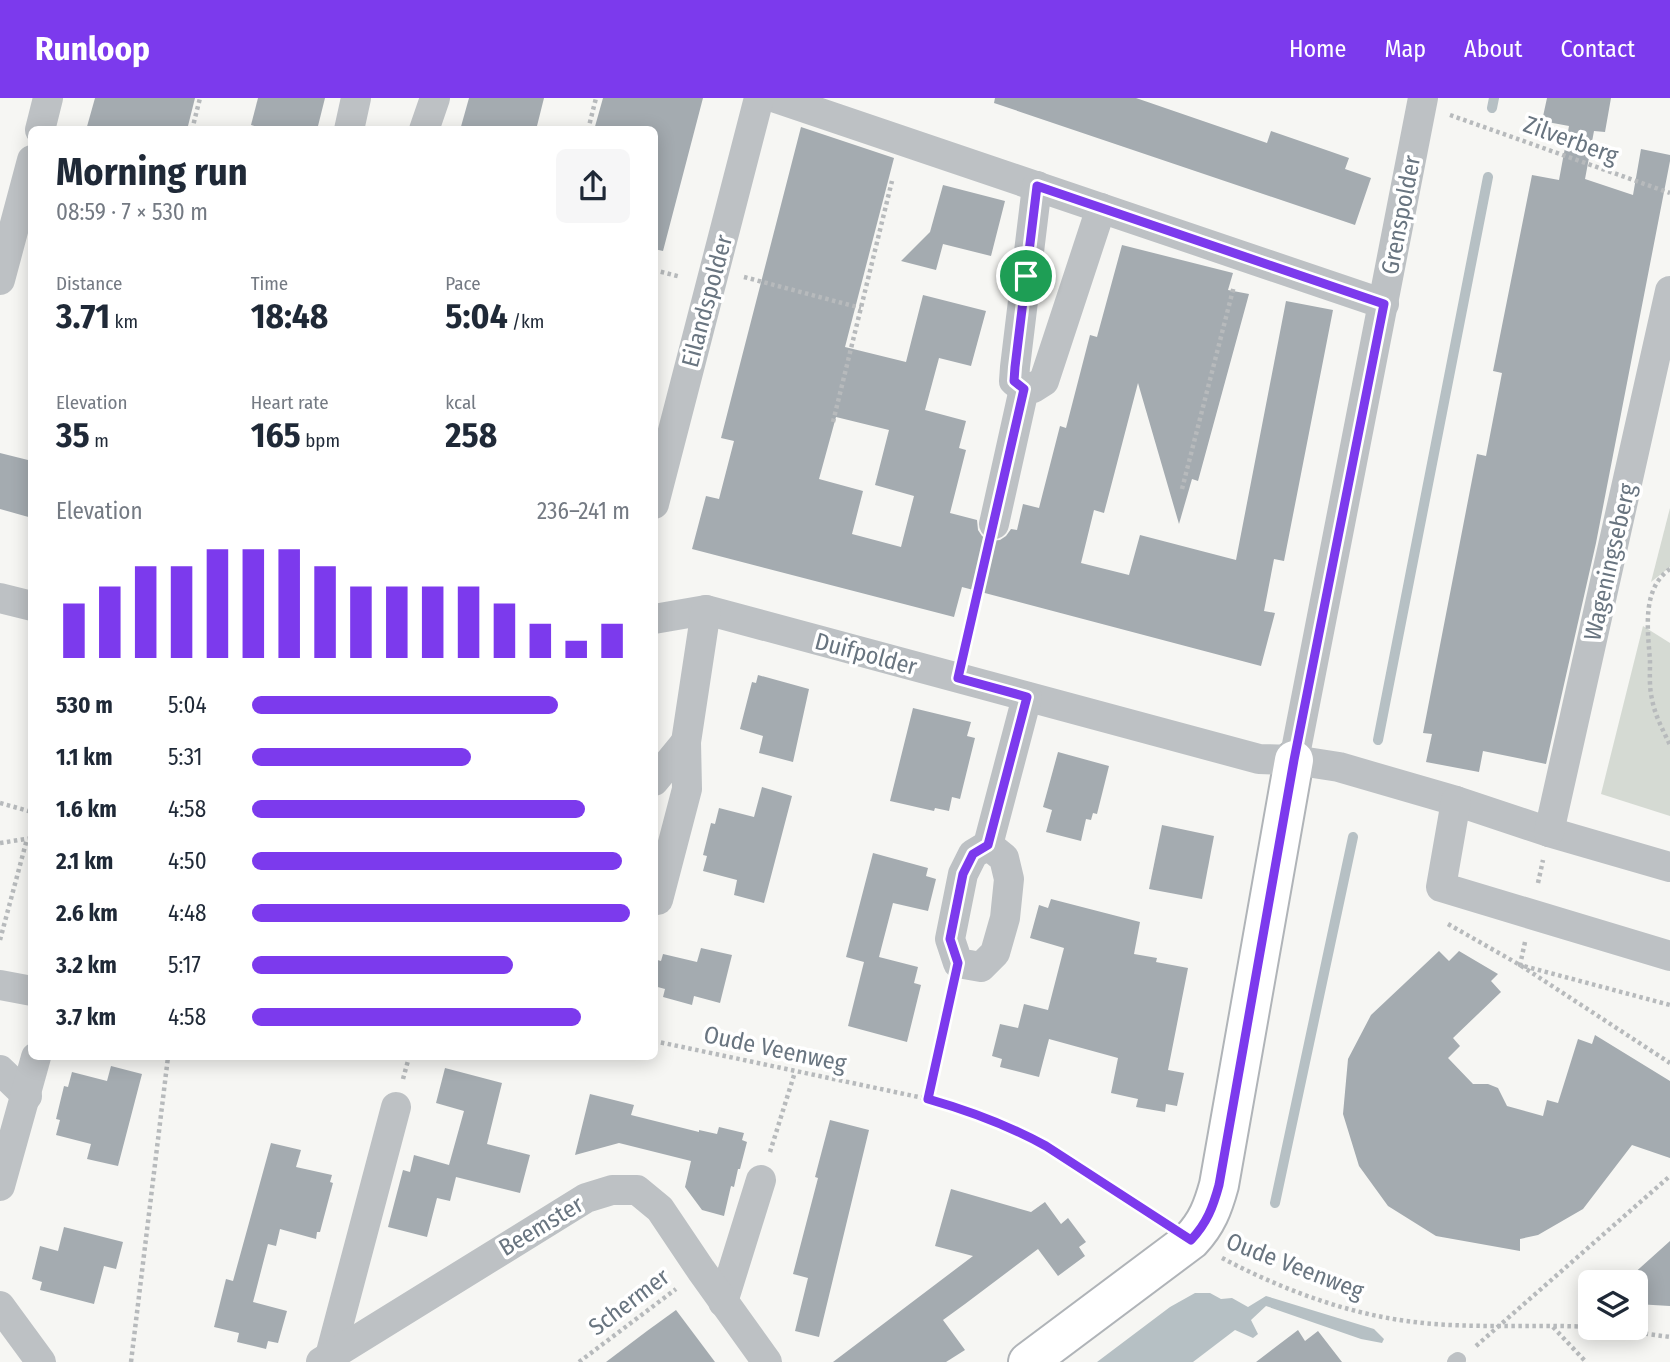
<!DOCTYPE html>
<meta charset="utf-8">
<style>
body{margin:0;font-family:"Fira Sans Condensed",sans-serif;background:#f6f6f7;color:#1f2937;height:100vh;display:flex;flex-direction:column;font-size:26px;white-space:nowrap}
*{box-sizing:border-box;margin:0}
p{font-size:23px;color:#747a83}
.icon{flex:none;width:38px;height:38px;fill:none;stroke:currentColor;stroke-width:2;stroke-linecap:round;stroke-linejoin:round}
.map{position:relative;flex:1;overflow:hidden}
.panel{position:absolute;left:28px;top:28px;width:630px;height:934px;display:flex;flex-direction:column;background:#fff;border-radius:10px;box-shadow:0 4px 18px #0003}
.panel>*{flex:none}
.tools{position:absolute;left:1578px;top:1172px;display:grid;gap:14px}
.tools a{display:grid;place-items:center;width:70px;height:70px;border-radius:10px;background:#fff;box-shadow:0 4px 18px #0003;font-size:35px}
.pin{position:absolute;display:grid;place-items:center;width:60px;height:60px;color:#fff;margin:-30px;border:4px solid #fff;border-radius:50%;box-shadow:0 2px 7px #0007}
.round{display:grid;place-items:center;flex:none;width:74px;height:74px;border-radius:10px;background:#f6f6f7}
.summary{display:flex;align-items:center;justify-content:space-between;height:119px;padding:0 28px}
h1{font-size:38px;font-weight:700;line-height:52px}
.figures{display:grid;grid-template-columns:repeat(3,1fr);gap:10px;height:119px;padding:7px 28px}
.figures div{display:grid;align-content:center}
.figures b{font-size:35px;font-weight:700}
.figures small{font-size:19px;font-weight:400}
.figures p{font-size:19px}
.chart{height:196px;padding:14px 28px}
.chart p{display:flex;justify-content:space-between}
.chart svg{width:100%;height:126px;margin-top:7px;stroke:#7c3aed;stroke-width:6}
ul{padding:0 28px;list-style:none;font-size:23px}
li{display:grid;grid-template-columns:112px 84px 1fr;align-items:center;height:52px}
li i{height:18px;border-radius:9px;background:#7c3aed}
header{display:flex;align-items:center;gap:42px;box-sizing:border-box;height:98px;padding:0 35px;background:#7c3aed;color:#fff}
header strong{font-size:33px}
nav{display:flex;gap:38px;margin-inline-start:auto;font-size:24px}
.map>svg:first-child{display:block}
.green{fill:#d5dad3}
.water{fill:#b6c0c4}
.lines{fill:none;stroke-linecap:round;stroke-linejoin:round}
.stream{stroke:#b6c0c4;stroke-width:10}
.building{fill:#a4abb0;fill-rule:evenodd}
.secondary-casing{stroke:#b0b4b8;stroke-width:42}
.path{stroke:#b7babc;stroke-width:4.5;stroke-dasharray:3.5 3.5;stroke-linecap:butt}
.lane{stroke:#bdc1c4;stroke-width:16}
.street{stroke:#bdc1c4;stroke-width:30}
.secondary{stroke:#fff;stroke-width:38}
.route-casing{stroke:#fff;stroke-width:14}
.route{stroke:#7c3aed;stroke-width:9}
.labels{text-anchor:middle;dominant-baseline:central;stroke-width:7;stroke-linejoin:round;paint-order:stroke}
.street-label{font-size:24px;fill:#697580;stroke:#fff}
</style>
<header>
<strong>Runloop</strong>
<nav><a>Home</a><a>Map</a><a>About</a><a>Contact</a></nav>
</header>
<div class="map">
<svg width="1670" height="1264" viewBox="0 0 1670 1264">
<rect width="100%" height="100%" fill="#f6f6f3"/>
<g class="green">
<polygon points="1670,410 1670,469 1651,484"/>
<polygon points="1643,528 1670,545 1670,718 1601,696"/>
</g>
<polygon class="water" points="1195,1195 1210,1195 1221,1201 1232,1200 1248,1209 1266,1198 1374,1231 1384,1241 1382,1245 1361,1241 1266,1208 1251,1222 1258,1236 1253,1240 1235,1232 1193,1264 1097,1264 1170,1209"/>
<g class="lines">
<g class="stream">
<polyline points="1492,10 1494,0"/>
<polyline points="1378,642 1488,79"/>
<polyline points="1275,1105 1353,739"/>
</g>
</g>
<g class="building">
<polygon points="95,0 195,0 187,32 86,32"/>
<polygon points="258,0 325,0 317,32 269,32 251,27"/>
<polygon points="469,0 544,0 536,32 460,32"/>
<polygon points="603,0 703,0 663,153 654,151 654,32 594,32"/>
<polygon points="995,0 1136,0 1267,45 1271,33 1329,53 1349,60 1345,71 1371,80 1355,127 994,5"/>
<polygon points="1547,0 1611,0 1605,34 1594,33 1585,81 1633,97 1641,51 1670,57 1670,63 1596,445 1546,666 1483,653 1479,674 1426,664 1432,636 1423,635 1477,356 1486,358 1502,275 1493,273 1532,77 1559,82 1569,28 1542,23"/>
<path d="M801 29 894 60 845 249 906 264 923 197 986 213 971 268 939 260 925 312 966 323 959 350 966 352 950 415 977 422 978 432 982 438 990 443 1000 442 1006 438 1011 431 1017 432 1023 406 1039 410 1060 328 1066 330 1090 237 1097 239 1122 147 1233 175 1228 192 1249 196 1198 383 1192 381 1179 426 1138 285 1104 415 1094 412 1081 465 1129 477 1140 437 1236 462 1286 203 1333 212 1284 463 1274 461 1264 513 1275 515 1261 568 962 489 954 519 692 451 706 398 719 401 734 343 721 340ZM836 319 889 332 875 387 914 398 901 449 852 436 863 393 819 381Z"/>
<polygon points="943,87 1005,103 991,158 943,146 936,172 901,163 930,134"/>
<polygon points="0,355 32,363 32,420 0,411"/>
<polygon points="758,577 809,591 793,664 759,655 763,638 740,631 752,584 756,585"/>
<polygon points="913,610 971,624 967,638 975,640 960,701 952,699 949,713 935,710 934,713 890,703"/>
<polygon points="1058,654 1109,668 1097,716 1093,715 1091,722 1086,721 1081,743 1046,734 1052,712 1043,709"/>
<polygon points="762,689 792,698 764,805 734,797 737,782 703,773 707,758 703,757 711,725 715,726 719,710 754,719"/>
<polygon points="1162,727 1214,738 1202,801 1149,791"/>
<polygon points="873,755 928,770 926,778 936,781 928,813 893,805 879,859 918,869 914,885 921,887 907,944 848,928 864,864 846,859"/>
<polygon points="1051,801 1140,824 1134,856 1157,860 1156,864 1188,870 1168,972 1184,975 1177,1008 1166,1006 1165,1014 1136,1009 1138,1001 1111,995 1118,960 1049,941 1039,979 1000,969 1002,961 992,958 1000,926 1018,930 1024,906 1048,912 1064,850 1030,840 1039,807 1048,810"/>
<polygon points="701,850 732,857 720,905 694,898 692,907 663,899 665,891 654,888 654,861 661,863 663,856 697,864"/>
<polygon points="1439,853 1449,863 1459,853 1498,876 1491,883 1501,894 1453,940 1460,948 1448,960 1473,986 1488,986 1498,990 1507,1008 1543,1018 1547,1002 1558,1005 1578,941 1592,946 1595,937 1670,983 1670,1060 1632,1047 1583,1111 1538,1137 1520,1141 1520,1153 1436,1138 1388,1108 1359,1068 1343,1016 1348,961 1371,917"/>
<polygon points="111,968 142,976 118,1068 87,1061 91,1046 56,1037 60,1022 56,1021 64,988 68,989 72,974 107,983"/>
<polygon points="445,970 502,985 487,1046 530,1057 520,1095 456,1079 450,1103 437,1100 427,1139 388,1129 403,1072 410,1074 414,1057 449,1067 464,1013 436,1005"/>
<polygon points="590,996 634,1007 631,1017 699,1034 699,1032 717,1036 719,1029 744,1035 742,1042 747,1044 740,1071 738,1071 734,1089 731,1088 724,1118 702,1112 685,1089 691,1063 619,1045 575,1057"/>
<polygon points="830,1022 869,1032 819,1239 795,1233 808,1180 793,1176 818,1080 815,1079"/>
<polygon points="271,1045 301,1052 296,1069 332,1077 330,1084 333,1085 320,1134 317,1134 316,1141 280,1131 276,1148 268,1146 253,1204 287,1213 278,1245 268,1243 266,1251 237,1244 239,1235 214,1229 226,1181 233,1183"/>
<polygon points="951,1091 1031,1114 1045,1104 1061,1126 1068,1120 1086,1144 1079,1149 1085,1158 1058,1178 1038,1151 965,1206 943,1222 965,1252 946,1264 833,1264 973,1158 935,1148"/>
<polygon points="64,1129 123,1144 116,1171 104,1168 94,1206 40,1192 42,1184 32,1181 40,1148 58,1153"/>
<polygon points="1670,1143 1670,1208 1636,1206 1636,1184 1631,1178"/>
<polygon points="676,1212 715,1264 606,1264 647,1233"/>
<polygon points="1298,1232 1305,1243 1318,1233 1342,1264 1256,1264"/>
</g>
<g class="lines">
<g class="secondary-casing">
<path id="secondary" d="M1028 1264 1191 1142C1207 1125 1213 1109 1219 1087L1294 662"/>
</g>
<g class="path">
<polyline points="1450,17 1670,95"/>
<polyline points="192,32 200,0"/>
<polyline points="588,32 596,0"/>
<polyline points="654,172 681,179"/>
<polyline points="744,179 861,210"/>
<polyline points="833,324 892,83"/>
<polyline points="1182,391 1234,188"/>
<path d="M1670 471C1641 491 1648 533 1650 563 1650 575 1649 589 1652 601 1655 618 1663 632 1670 647"/>
<polyline points="965,549 987,455"/>
<polyline points="0,705 32,714"/>
<polyline points="0,745 32,740"/>
<polyline points="1538,785 1543,762"/>
<polyline points="1448,826 1520,867 1670,965"/>
<polyline points="0,842 27,741"/>
<polyline points="1525,844 1520,867 1670,907"/>
<polyline points="654,943 928,1001 991,1021 1047,1048 1161,1122"/>
<polyline points="403,981 409,959"/>
<polyline points="928,1001 951,896"/>
<polyline points="770,1054 795,974"/>
<path d="M1222 1160C1281 1191 1347 1216 1414 1224 1472 1231 1532 1226 1591 1229"/>
<polyline points="1553,1229 1586,1264"/>
<polyline points="1603,1230 1670,1239"/>
<polyline points="1476,1248 1670,1078"/>
<polyline points="131,1264 168,959"/>
<polyline points="579,1264 676,1191"/>
</g>
<polyline class="lane" points="1455,1264 1458,1262"/>
<g class="street">
<polyline points="776,0 1384,206"/>
<polyline points="40,32 48,0"/>
<polyline points="349,32 356,0"/>
<polyline points="424,32 435,0"/>
<polyline points="1037,88 1015,269 1014,283 1024,291 1033,290 1044,283 1101,110"/>
<polyline points="0,182 32,62"/>
<polyline points="654,406 759,0"/>
<polyline points="994,426 1024,291"/>
<polyline points="0,500 32,508"/>
<polyline points="654,521 706,512 1259,661 1294,662 1339,669 1456,703 1549,734 1670,769"/>
<polyline points="1294,662 1423,0"/>
<polyline points="654,683 686,644"/>
<polyline points="1456,703 1441,789 1670,858"/>
<polyline points="1549,734 1670,193"/>
<polyline points="988,747 1004,760 1009,781 1005,820 995,855 981,869 958,865 950,841 963,776 973,756 988,747 1027,599"/>
<polyline points="654,802 658,802 687,691 686,644 706,512"/>
<polyline points="0,887 32,893"/>
<polyline points="0,972 27,998"/>
<polyline points="0,1088 36,959"/>
<polyline points="723,1204 761,1082"/>
<polyline points="0,1208 41,1264"/>
<polyline points="330,1258 396,1009"/>
<polyline points="321,1264 586,1100 612,1092 637,1092 660,1111 701,1172 767,1264"/>
</g>
<use href="#secondary" class="secondary"/>
</g>
<g class="lines">
<g class="route-casing">
<path id="route" d="M1037 88 1384 206 1294 662 1219 1087C1213 1109 1207 1125 1191 1142L1046 1048C1008 1027 970 1013 928 1001L958 865 950 841 963 776 973 756 988 747 1027 599 958 580 1024 291 1014 283 1015 269Z"/>
</g>
<use href="#route" class="route"/>
</g>
<g class="labels">
<g class="street-label">
<text transform="translate(1571 42) rotate(20)">Zilverberg</text>
<text transform="translate(1401 117) rotate(-79)">Grenspolder</text>
<text transform="translate(707 203) rotate(-75)">Eilandspolder</text>
<text transform="translate(1610 464) rotate(-77)">Wageningseberg</text>
<text transform="translate(866 556) rotate(15)">Duifpolder</text>
<text transform="translate(775 951) rotate(12)">Oude Veenweg</text>
<text transform="translate(541 1128) rotate(-31)">Beemster</text>
<text transform="translate(1295 1168) rotate(21)">Oude Veenweg</text>
<text transform="translate(629 1204) rotate(-37)">Schermer</text>
</g>
</g>
</svg>
<div class="tools">
<a><svg class="icon" aria-label="layers" viewBox="0 0 24 24"><path d="M12 4l9 5-9 5-9-5zM3 14l9 5 9-5"/></svg></a>
</div>
<div class="pin" style="left:1026px;top:178px;background:#1e9e55"><svg class="icon" aria-label="arrive" viewBox="0 0 24 24"><path d="M6 21V4h12l-3 4 3 4H6"/></svg></div>
<section class="panel">
<div class="summary"><div><h1>Morning run</h1><p>08:59 · 7 × 530 m</p></div><a class="round"><svg class="icon" aria-label="share" viewBox="0 0 24 24"><path d="M12 15V3M7 8l5-5 5 5M5 13v7h14v-7"/></svg></a></div>
<div class="figures">
<div><p>Distance</p><b>3.71<small> km</small></b></div>
<div><p>Time</p><b>18:48</b></div>
<div><p>Pace</p><b>5:04<small> /km</small></b></div>
</div>
<div class="figures">
<div><p>Elevation</p><b>35<small> m</small></b></div>
<div><p>Heart rate</p><b>165<small> bpm</small></b></div>
<div><p>kcal</p><b>258</b></div>
</div>
<div class="chart"><p><span>Elevation</span>236–241 m</p>
<svg viewBox="0 0 160 44" preserveAspectRatio="none"><path d="M5 44V25M15 44V19M25 44V12M35 44V12M45 44V6M55 44V6M65 44V6M75 44V12M85 44V19M95 44V19M105 44V19M115 44V19M125 44V25M135 44V32M145 44V38M155 44V32"/></svg>
</div>
<ul>
<li><b>530 m</b>5:04<i style="width:81%"></i></li>
<li><b>1.1 km</b>5:31<i style="width:58%"></i></li>
<li><b>1.6 km</b>4:58<i style="width:88%"></i></li>
<li><b>2.1 km</b>4:50<i style="width:98%"></i></li>
<li><b>2.6 km</b>4:48<i style="width:100%"></i></li>
<li><b>3.2 km</b>5:17<i style="width:69%"></i></li>
<li><b>3.7 km</b>4:58<i style="width:87%"></i></li>
</ul>
</section>
</div>
